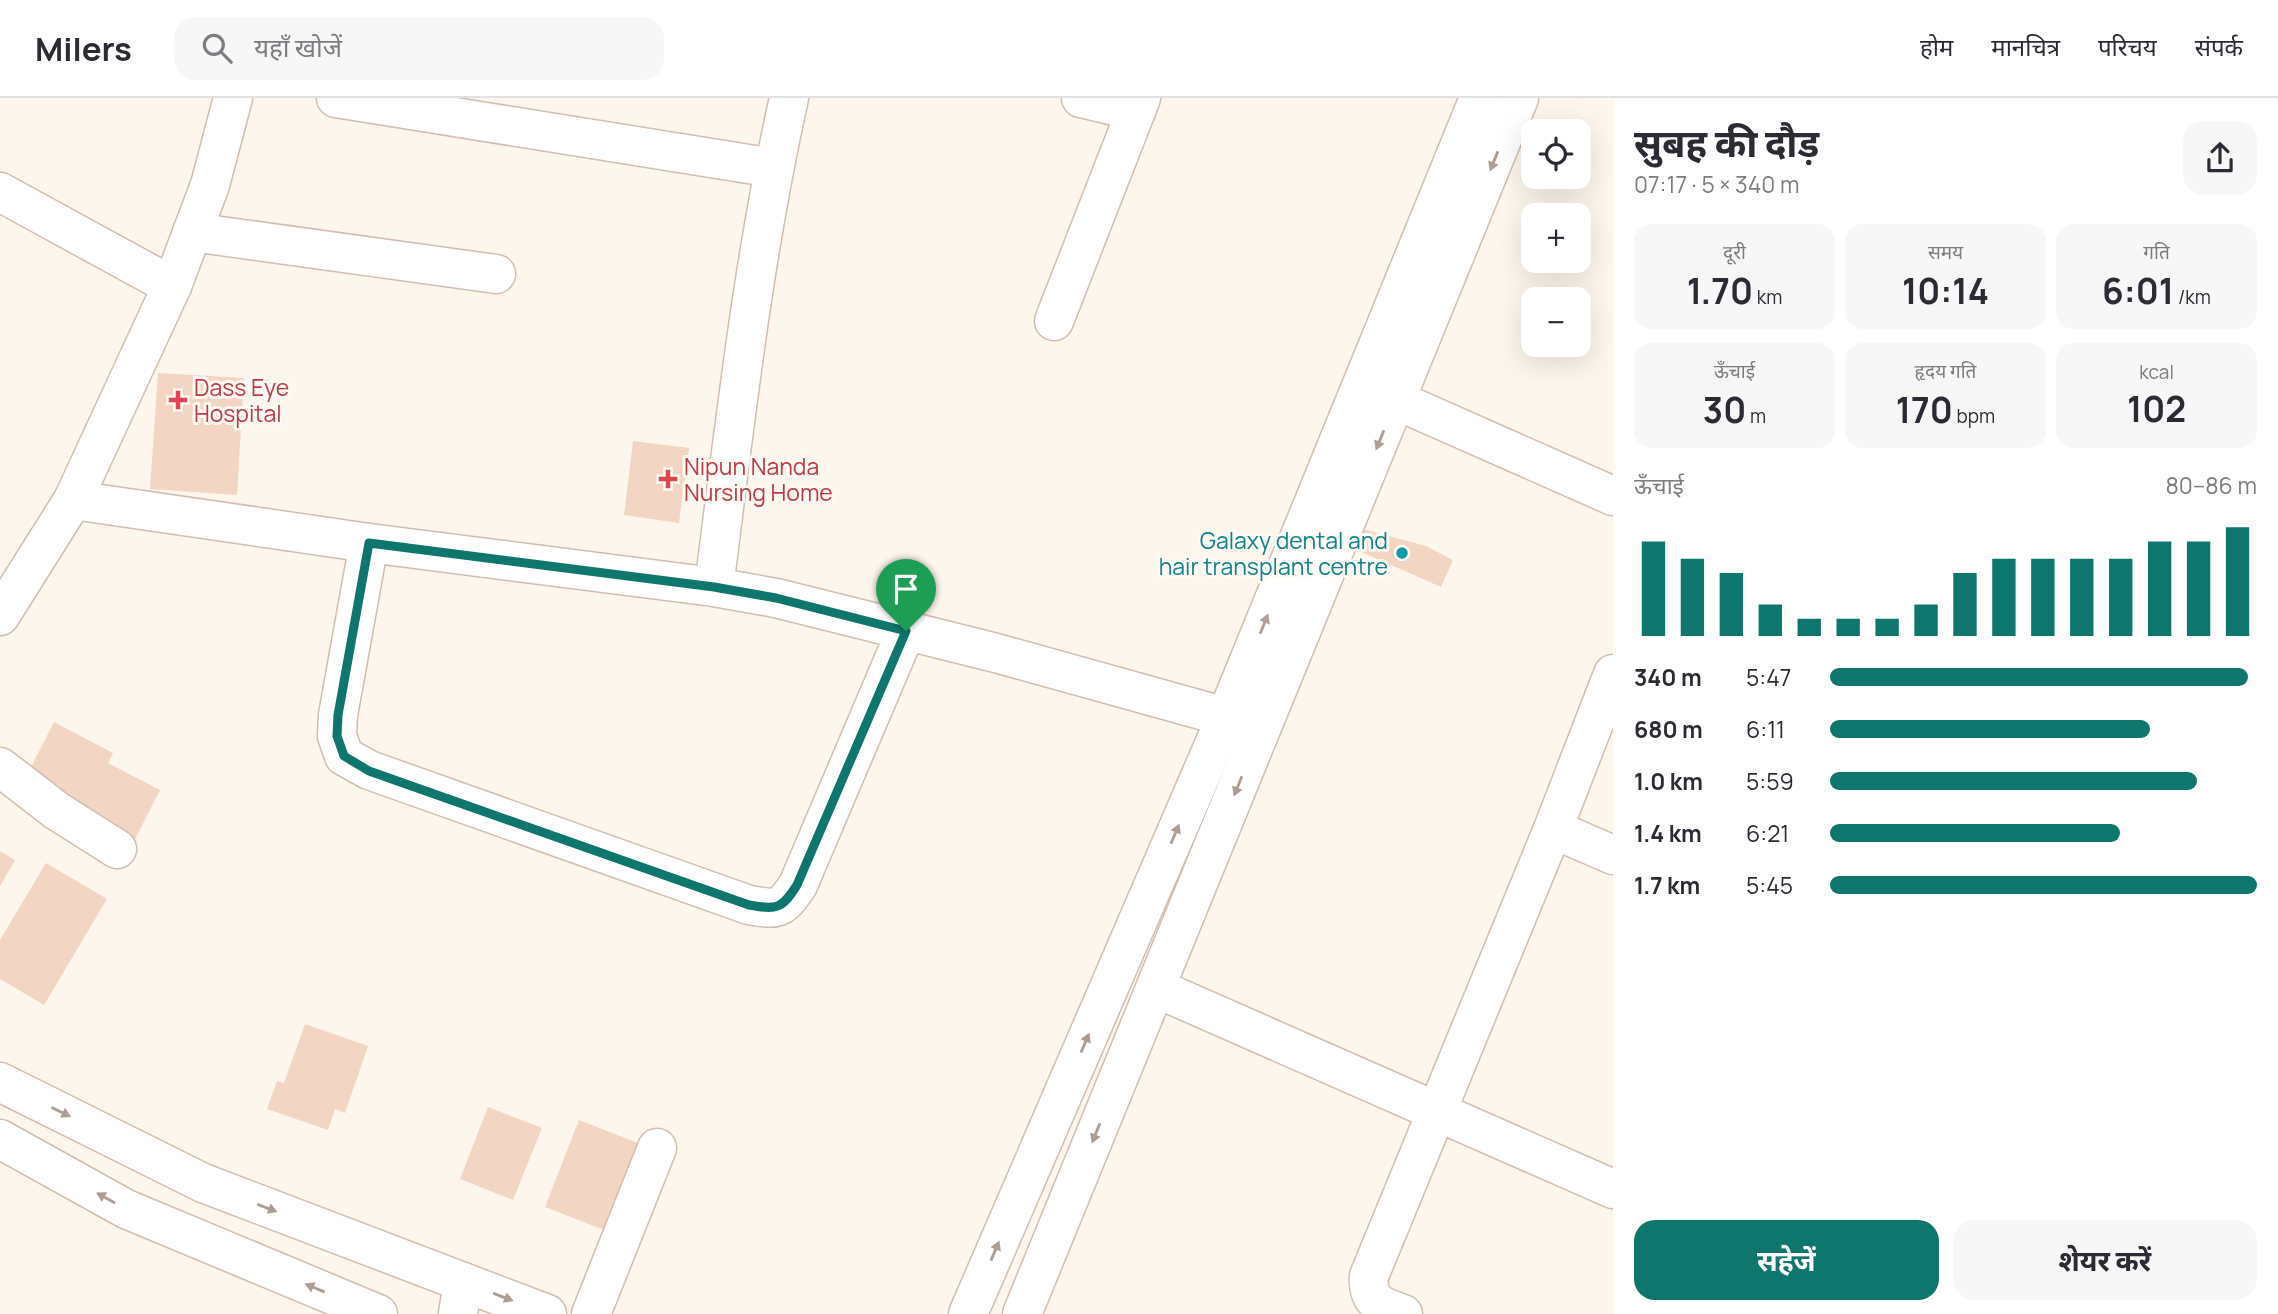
<!DOCTYPE html>
<html lang="hi">
<meta charset="utf-8">
<style>
body{margin:0;font-family:Manrope,"Noto Sans Devanagari",sans-serif;background:#f7f7f7;color:#2b2b33;height:100vh;display:flex;flex-direction:column;font-size:26px;white-space:nowrap}
*{box-sizing:border-box;margin:0}
p{font-size:23px;color:#7c7c81}
.icon{flex:none;width:38px;height:38px;fill:none;stroke:currentColor;stroke-width:2;stroke-linecap:round;stroke-linejoin:round}
.map{position:relative;flex:1;overflow:hidden}
.sheet{display:flex;flex-direction:column;background:#fff;width:665px}
.sheet>*{flex:none}
.tools{position:absolute;left:1521px;top:21px;display:grid;gap:14px}
.tools a{display:grid;place-items:center;width:70px;height:70px;border-radius:14px;background:#fff;box-shadow:0 7px 28px #0002;font-size:35px}
.pin{position:absolute;display:grid;place-items:center;width:60px;height:60px;color:#fff;margin:-72px -30px;border-radius:50% 50% 50% 0;rotate:-45deg;box-shadow:0 0 7px #0007}
.pin .icon{rotate:45deg}
.round{display:grid;place-items:center;flex:none;width:74px;height:74px;border-radius:21px;background:#f7f7f7}
.headline{display:flex;align-items:center;justify-content:space-between;height:119px;padding:0 21px}
h1{font-size:38px;font-weight:700;line-height:52px}
.metrics{display:grid;grid-template-columns:repeat(3,1fr);gap:10px;height:119px;padding:7px 21px}
.metrics div{display:grid;align-content:center;border-radius:18px;background:#f7f7f7;text-align:center}
.metrics b{font-size:35px;font-weight:700}
.metrics small{font-size:19px;font-weight:400}
.metrics p{font-size:19px}
.chart{height:196px;padding:14px 21px}
.chart p{display:flex;justify-content:space-between}
.chart svg{width:100%;height:126px;margin-top:7px;stroke:#0f766e;stroke-width:6}
.action{display:flex;gap:14px;margin-top:auto;padding:14px 21px}
.action a{flex:1;height:80px;border-radius:21px;background:#0f766e;color:#fff;font-size:28px;font-weight:700;line-height:80px;text-align:center}
.action a+a{background:#f7f7f7;color:#2b2b33}
ul{padding:0 21px;list-style:none;font-size:23px}
li{display:grid;grid-template-columns:112px 84px 1fr;align-items:center;height:52px}
li i{height:18px;border-radius:9px;background:#0f766e}
header{display:flex;align-items:center;gap:42px;box-sizing:border-box;height:98px;padding:0 35px;background:#fff;border-bottom:2px solid #e1e1e2}
header strong{font-size:33px}
nav{display:flex;gap:38px;margin-inline-start:auto;font-size:24px}
.search{width:490px;height:63px;background:#f7f7f7;display:flex;align-items:center;gap:18px;box-sizing:border-box;padding:0 24px;border-radius:21px;color:#7c7c81;font-size:26px}
main{display:flex;flex:1;min-height:0}
.map>svg:first-child{display:block}
.building{fill:#f3d5c3}
.lines{fill:none;stroke-linecap:round;stroke-linejoin:round}
.minor-casing{stroke:#d1beb0;stroke-width:41}
.minor{stroke:#fff;stroke-width:38}
.oneway{fill:#af9d94}
.route-casing{stroke:#fff;stroke-width:14}
.route{stroke:#0f766e;stroke-width:9}
.health-dot{fill:#e0444e;stroke:#fffaf3;stroke-width:2.5}
.culture-dot{fill:#0f9aa8;stroke:#fffaf3;stroke-width:2.5}
.labels{text-anchor:middle;dominant-baseline:central;stroke-width:6;stroke-linejoin:round;paint-order:stroke}
.health-label{font-size:23px;fill:#be3a42;stroke:#fffaf3;text-anchor:start}
.culture-label{font-size:23px;fill:#0d838f;stroke:#fffaf3;text-anchor:end}
</style>
<header>
<strong>Milers</strong>
<div class="search"><svg class="icon" aria-label="search" viewBox="0 0 24 24"><circle cx="10" cy="10" r="6"/><path d="M15 15l6 6"/></svg>यहाँ खोजें</div>
<nav><a>होम</a><a>मानचित्र</a><a>परिचय</a><a>संपर्क</a></nav>
</header>
<main>
<div class="map">
<svg width="1613" height="1216" viewBox="0 0 1613 1216">
<rect width="100%" height="100%" fill="#fdf6ec"/>
<g class="building">
<polygon points="158,275 244,280 237,397 150,391"/>
<polygon points="633,343 689,350 679,425 624,417"/>
<polygon points="1355,429 1426,448 1453,462 1441,489 1348,448"/>
<polygon points="54,624 113,655 108,665 160,692 131,749 26,679"/>
<polygon points="0,753 15,762 0,788"/>
<polygon points="46,765 107,801 44,907 0,881 0,842"/>
<polygon points="305,926 368,948 345,1015 335,1011 328,1032 267,1011 277,983 284,985"/>
<polygon points="488,1009 542,1030 513,1102 460,1081"/>
<polygon points="579,1022 651,1050 617,1137 545,1109"/>
</g>
<g class="lines">
<g class="minor-casing">
<g id="minor">
<polyline points="336,0 773,70"/>
<polyline points="1081,0 1136,13"/>
<polyline points="0,94 172,188"/>
<polyline points="192,134 496,176"/>
<polyline points="1054,223 1141,0"/>
<polyline points="1396,302 1613,398"/>
<polyline points="73,402 369,445 714,489 776,500 996,555 1226,619 1249,628"/>
<path d="M369 445 338 617 337 638 344 658 369 672 749 807C778 812 781 812 798 787L906 533"/>
<path d="M714 489C735 325 753 161 789 0"/>
<polyline points="0,518 73,402 172,188 210,87 233,0"/>
<polyline points="0,669 57,713 117,751"/>
<polyline points="1553,731 1613,757"/>
<polyline points="1156,890 1613,1091"/>
<polyline points="0,984 203,1085 547,1216"/>
<polyline points="0,1041 126,1111 378,1216"/>
<polyline points="458,1216 463,1184"/>
<polyline points="591,1216 657,1050"/>
<polyline points="968,1216 1226,619 1479,0"/>
<polyline points="1022,1216 1519,0"/>
<path d="M1403 1216C1381 1208 1367 1205 1369 1178L1553 731 1613 576"/>
</g>
</g>
<use href="#minor" class="minor"/>
</g>
<defs><path id="oneway-solid" d="M-6-.8H1V-3.2L6.5 0L1 3.2V.8H-6Z" transform="scale(1.75)"/></defs>
<g class="oneway">
<use href="#oneway-solid" transform="translate(1494 63) rotate(112)"/>
<use href="#oneway-solid" transform="translate(1380 342) rotate(112)"/>
<use href="#oneway-solid" transform="translate(1264 526) rotate(-68)"/>
<use href="#oneway-solid" transform="translate(1238 688) rotate(112)"/>
<use href="#oneway-solid" transform="translate(1175 736) rotate(-67)"/>
<use href="#oneway-solid" transform="translate(1085 945) rotate(-67)"/>
<use href="#oneway-solid" transform="translate(61 1014) rotate(26)"/>
<use href="#oneway-solid" transform="translate(1096 1035) rotate(112)"/>
<use href="#oneway-solid" transform="translate(106 1100) rotate(-151)"/>
<use href="#oneway-solid" transform="translate(267 1110) rotate(21)"/>
<use href="#oneway-solid" transform="translate(995 1153) rotate(-67)"/>
<use href="#oneway-solid" transform="translate(315 1190) rotate(-157)"/>
<use href="#oneway-solid" transform="translate(503 1199) rotate(21)"/>
</g>
<g class="lines">
<g class="route-casing">
<path id="route" d="M369 445 714 489 776 500 906 533 797 787C782 811 777 812 749 807L369 673 344 658 337 638 338 617Z"/>
</g>
<use href="#route" class="route"/>
</g>
<g class="health-dot">
<path d="M174.5 291.5h7v7h7v7h-7v7h-7v-7h-7v-7h7z"/>
<path d="M664.5 370.5h7v7h7v7h-7v7h-7v-7h-7v-7h7z"/>
</g>
<circle class="culture-dot" cx="1402" cy="455" r="7"/>
<g class="labels">
<g class="health-label">
<text x="194" y="289">Dass Eye<tspan x="194" dy="26">Hospital</tspan></text>
<text x="684" y="368">Nipun Nanda<tspan x="684" dy="26">Nursing Home</tspan></text>
</g>
<g class="culture-label">
<text x="1388" y="442">Galaxy dental and<tspan x="1388" dy="26">hair transplant centre</tspan></text>
</g>
</g>
</svg>
<div class="tools">
<a><svg class="icon" aria-label="locate" viewBox="0 0 24 24"><circle cx="12" cy="12" r="6"/><path d="M12 2v4M12 18v4M2 12h4M18 12h4"/></svg></a>
<a>+</a>
<a>−</a>
</div>
<div class="pin" style="left:906px;top:533px;background:#1e9e55"><svg class="icon" aria-label="arrive" viewBox="0 0 24 24"><path d="M6 21V4h12l-3 4 3 4H6"/></svg></div>
</div>
<section class="sheet">
<div class="headline"><div><h1>सुबह की दौड़</h1><p>07:17 · 5 × 340 m</p></div><a class="round"><svg class="icon" aria-label="share" viewBox="0 0 24 24"><path d="M12 15V3M7 8l5-5 5 5M5 13v7h14v-7"/></svg></a></div>
<div class="metrics">
<div><p>दूरी</p><b>1.70<small> km</small></b></div>
<div><p>समय</p><b>10:14</b></div>
<div><p>गति</p><b>6:01<small> /km</small></b></div>
</div>
<div class="metrics">
<div><p>ऊँचाई</p><b>30<small> m</small></b></div>
<div><p>हृदय गति</p><b>170<small> bpm</small></b></div>
<div><p>kcal</p><b>102</b></div>
</div>
<div class="chart"><p><span>ऊँचाई</span>80–86 m</p>
<svg viewBox="0 0 160 44" preserveAspectRatio="none"><path d="M5 44V11M15 44V17M25 44V22M35 44V33M45 44V38M55 44V38M65 44V38M75 44V33M85 44V22M95 44V17M105 44V17M115 44V17M125 44V17M135 44V11M145 44V11M155 44V6"/></svg>
</div>
<ul>
<li><b>340 m</b>5:47<i style="width:98%"></i></li>
<li><b>680 m</b>6:11<i style="width:75%"></i></li>
<li><b>1.0 km</b>5:59<i style="width:86%"></i></li>
<li><b>1.4 km</b>6:21<i style="width:68%"></i></li>
<li><b>1.7 km</b>5:45<i style="width:100%"></i></li>
</ul>
<div class="action"><a>सहेजें</a><a>शेयर करें</a></div>
</section>
</main>
